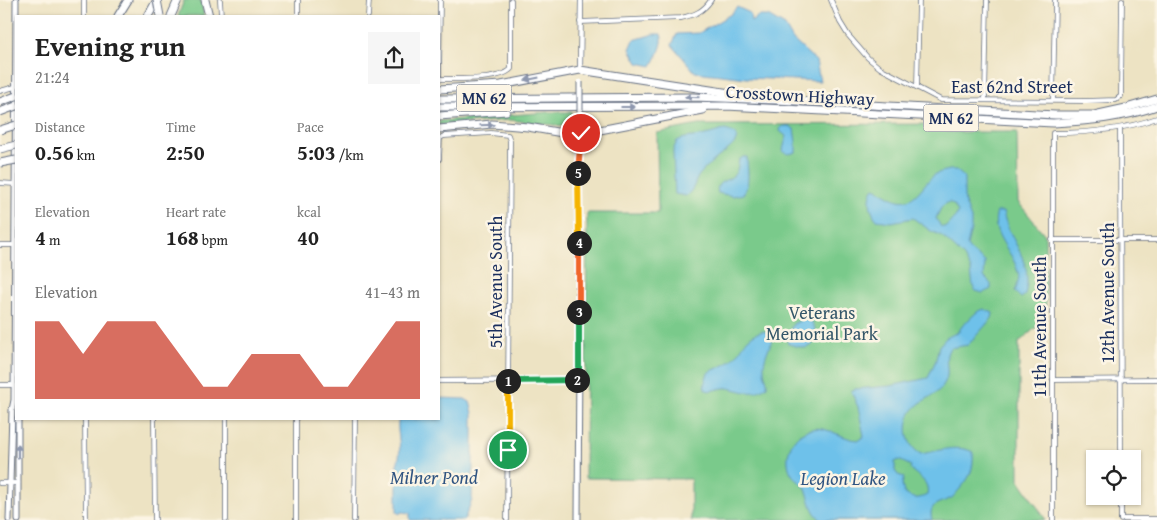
<!DOCTYPE html>
<meta charset="utf-8">
<style>
body{margin:0;font-family:"Gentium Book Plus",serif;background:#f6f6f6;color:#222;height:100vh;display:flex;flex-direction:column;font-size:19px;white-space:nowrap}
*{box-sizing:border-box;margin:0}
p{font-size:16px;color:#767676}
.icon{flex:none;width:28px;height:28px;fill:none;stroke:currentColor;stroke-width:2;stroke-linecap:round;stroke-linejoin:round}
.map{position:relative;flex:1;overflow:hidden}
.details{position:absolute;left:15px;top:15px;width:425px;height:405px;display:flex;flex-direction:column;background:#fff;border-radius:0px;box-shadow:0 1px 4px #0004}
.details>*{flex:none}
.fabs{position:absolute;left:1086px;top:450px;display:grid;gap:10px}
.fabs a{display:grid;place-items:center;width:55px;height:55px;border-radius:0px;background:#fff;box-shadow:0 1px 4px #0004;font-size:25px}
.pin{position:absolute;display:grid;place-items:center;width:42px;height:42px;color:#fff;margin:-21px;border:2px solid #fff;border-radius:50%;box-shadow:0 1px 5px #0007}
.km{position:absolute;width:25px;height:25px;margin:-12px;border-radius:50%;background:#222;color:#fff;font-size:14px;line-height:25px;text-align:center}
.round{display:grid;place-items:center;flex:none;width:52px;height:52px;border-radius:0px;background:#f6f6f6}
.head{display:flex;align-items:center;justify-content:space-between;height:85px;padding:0 20px}
h1{font-size:28px;font-weight:600;line-height:38px}
.metrics{display:grid;grid-template-columns:repeat(3,1fr);gap:8px;height:85px;padding:5px 20px}
.metrics div{display:grid;align-content:center}
.metrics b{font-size:21px;font-weight:600}
.metrics small{font-size:14px;font-weight:400}
.metrics p{font-size:14px}
.chart{height:140px;padding:10px 20px}
.chart p{display:flex;justify-content:space-between}
.chart svg{width:100%;height:90px;margin-top:5px;fill:#c8321e;opacity:.7}
.map>svg:first-child{display:block}
.green{fill:#7aca8b;stroke:#4a7c74}
.water{fill:#6ec1ea;stroke:#4478a4;fill-rule:evenodd}
.lines{fill:none;stroke-linecap:round;stroke-linejoin:round}
.minor-casing{stroke:#646e81;stroke-width:5.5}
.tertiary-casing{stroke:#646e81;stroke-width:6}
.secondary-casing{stroke:#646e81;stroke-width:7}
.motorway-casing{stroke:#646e81;stroke-width:9}
.minor{stroke:#fff;stroke-width:4}
.tertiary{stroke:#fff;stroke-width:4.5}
.secondary{stroke:#fff;stroke-width:5}
.motorway{stroke:#fff;stroke-width:7}
.secondary-bridge-casing{stroke:#646e81;stroke-width:7;stroke-linecap:butt}
.motorway-bridge-casing{stroke:#646e81;stroke-width:9;stroke-linecap:butt}
.secondary-bridge{stroke:#fff;stroke-width:5}
.motorway-bridge{stroke:#fff;stroke-width:7}
.oneway{fill:#8d97ae}
.split-1-casing{stroke:#fff;stroke-width:10}
.split-2-casing{stroke:#fff;stroke-width:10}
.split-3-casing{stroke:#fff;stroke-width:10}
.split-4-casing{stroke:#fff;stroke-width:10}
.split-5-casing{stroke:#fff;stroke-width:10}
.split-6-casing{stroke:#fff;stroke-width:10}
.split-1{stroke:#f5b400;stroke-width:6}
.split-2{stroke:#22a559;stroke-width:6}
.split-3{stroke:#22a559;stroke-width:6}
.split-4{stroke:#f0652b;stroke-width:6}
.split-5{stroke:#f5b400;stroke-width:6}
.split-6{stroke:#f0652b;stroke-width:6}
.labels{text-anchor:middle;dominant-baseline:central;stroke-width:5;stroke-linejoin:round;paint-order:stroke}
.shield{fill:#fcf5e5;stroke:#5e6a86;stroke-width:1}
.shield-label{font-size:16px;font-weight:bold;fill:#1b2f5e}
.street-label{font-size:18px;fill:#1b2f5e;stroke:#fcf5e5}
.park-label{font-size:18px;fill:#335669;stroke:#fcf5e5}
.water-label{font-size:19px;font-style:italic;fill:#305481;stroke:#fcf5e5}
</style>
<div class="map">
<svg width="1157" height="520" viewBox="0 0 1157 520">
<rect width="100%" height="100%" fill="#fcf5e5"/>
<filter id="ink" filterUnits="userSpaceOnUse"><feTurbulence type="fractalNoise" baseFrequency=".02" numOctaves="2"/><feDisplacementMap in="SourceGraphic" scale="10" xChannelSelector="R" yChannelSelector="G"/><feConvolveMatrix kernelMatrix="1 2 1 2 8 2 1 2 1" color-interpolation-filters="sRGB"/></filter>
<filter id="wash" filterUnits="userSpaceOnUse"><feTurbulence type="fractalNoise" baseFrequency=".0096" numOctaves="4" result="noise"/><feDisplacementMap in="SourceGraphic" scale="20" xChannelSelector="R" yChannelSelector="G"/><feGaussianBlur stdDeviation="1.12" result="paint"/><feColorMatrix in="noise" values="0 0 0 0 0 0 0 0 0 0 0 0 0 0 0 0 0 1.4 0 .05"/><feComposite in="paint" operator="in"/></filter>
<g filter="url(#wash)">
<rect width="100%" height="100%" fill="#ede3c3"/>
<g class="green">
<polygon points="184,0 201,0 204,16 178,16"/>
<polygon points="548,112 572,112 572,127 510,120 439,125 439,121"/>
<polygon points="939,124 946,132 1017,132 1018,202 1045,235 1046,319 1019,342 1019,480 1046,520 691,520 691,479 585,478 587,213 658,213 657,133 698,125"/>
</g>
<g class="water">
<polygon points="737,7 750,13 751,22 758,16 768,16 785,26 793,40 816,61 820,81 747,78 695,72 672,45 677,34 699,33 731,14"/>
<path d="M654 34H661C665 44 657 56 652 66L638 63 630 49 634 40Z"/>
<path d="M785 126H790L794 129 796 142V152L789 154 783 152C783 146 786 142 786 136L780 131 781 127Z"/>
<path d="M725 130C751 136 726 151 717 158 711 163 705 168 700 174 694 181 696 188 686 196L675 194 673 151 677 141C686 136 695 138 705 135 712 134 718 131 725 130Z"/>
<path d="M743 157H747C747 168 751 184 743 194L733 196 718 193C715 181 726 182 733 176 738 172 738 165 739 160Z"/>
<path d="M950 170H956L964 177V200L971 219V229L967 246 970 250 985 262 984 277 991 284V289L983 293 976 291 973 287 971 270 964 257 942 236 931 231 913 218 891 222 877 220C870 212 867 197 874 188 882 191 888 196 895 199 915 207 922 183 936 174 940 172 945 171 950 170ZM949 202 954 205 958 212 956 216 946 227H941L936 218 942 206Z"/>
<path d="M997 212H1003C1010 244 1034 260 1025 295L1021 298 1015 292C1017 285 1020 279 1018 273 1014 251 989 234 997 212Z"/>
<path d="M984 309 993 313 992 318 968 345 950 348C942 358 951 371 945 382 938 397 922 398 913 410 903 424 906 447 921 454 938 451 957 444 973 452 974 470 970 478 958 491 958 491 953 497 953 497 943 504 927 501 932 520H821C809 508 812 503 806 489 803 483 797 481 793 476 781 460 791 433 811 429 827 425 843 440 859 440L864 436 858 407 851 391 855 389 890 386 928 378 936 360 939 346 946 338 958 332 963 325 977 312ZM899 460 911 466 910 469C918 477 930 481 927 495 917 500 912 499 904 493L902 484 904 477 898 475 895 471V462Z"/>
<path d="M803 319 811 321C817 329 817 337 812 345L805 348 788 344 787 338 793 324Z"/>
<path d="M763 331 771 334 774 337C769 348 763 358 764 370 764 376 768 379 767 386 752 397 745 391 728 388 718 386 696 402 708 373 716 368 725 366 732 360 745 349 742 337 763 331Z"/>
<path d="M439 398 465 399 470 402 473 413V463L472 500 464 520H410V513L402 512 399 514 397 511V464C403 450 397 436 398 422L400 419H439Z"/>
</g>
</g>
<g filter="url(#ink)">
<g class="lines">
<g class="minor-casing">
<g id="minor">
<polyline points="220,0 221,16"/>
<polyline points="831,0 840,22 848,35 868,58 880,68 941,100 1086,101 1116,100 1121,96 1122,0"/>
<polyline points="84,16 84,0"/>
<polyline points="298,16 298,0"/>
<polyline points="368,16 369,0"/>
<path d="M580 22 681 18C694 15 703 12 711 0"/>
<path d="M439 79C455 79 500 81 511 69V0"/>
<polyline points="439,79 440,0"/>
<polyline points="917,87 919,0"/>
<polyline points="0,91 15,87"/>
<polyline points="985,100 987,0"/>
<polyline points="1053,100 1055,0"/>
<polyline points="1120,128 1121,459"/>
<polyline points="439,159 440,138 444,136 491,133 508,135 510,141 507,520"/>
<polyline points="0,183 15,184"/>
<polyline points="1052,240 1157,240"/>
<polyline points="0,245 15,245"/>
<polyline points="1053,380 1157,379"/>
<polyline points="0,385 14,385"/>
<polyline points="85,419 86,520"/>
<polyline points="154,419 155,520"/>
<polyline points="1121,496 1121,520"/>
<polyline points="1121,519 1157,519"/>
<polyline points="226,520 226,419"/>
<polyline points="296,520 296,419"/>
<polyline points="354,520 355,419"/>
<path d="M1053 520V133C1088 133 1123 130 1157 118"/>
</g>
</g>
<g class="tertiary-casing">
<g id="tertiary">
<polyline points="580,70 581,0"/>
<polyline points="439,381 579,380"/>
<polyline points="0,483 18,483"/>
</g>
</g>
<g class="secondary-casing">
<g id="secondary">
<polyline points="9,520 12,410 14,400 16,0"/>
<polyline points="18,520 18,419"/>
<polyline points="578,520 579,355 578,174 580,118"/>
</g>
</g>
<g class="motorway-casing">
<g id="motorway">
<polyline points="205,0 209,16"/>
<polyline points="118,16 128,0"/>
<polyline points="148,16 157,0"/>
<polyline points="171,16 178,0"/>
<polyline points="439,89 501,85 580,70 743,95"/>
<polyline points="439,99 693,97 776,100 1055,115 1094,115 1126,108 1157,99"/>
<path d="M439 107 726 106 1053 123C1089 121 1123 118 1157 106"/>
<polyline points="439,116 506,111"/>
<polyline points="439,129 492,124 528,127 574,135 703,110"/>
</g>
</g>
<use href="#minor" class="minor"/>
<use href="#tertiary" class="tertiary"/>
<use href="#secondary" class="secondary"/>
<use href="#motorway" class="motorway"/>
<g class="secondary-bridge-casing">
<polyline id="secondary-bridge" points="580,82 580,118"/>
</g>
<g class="motorway-bridge-casing">
<g id="motorway-bridge">
<polyline points="157,0 160,16"/>
<polyline points="0,102 16,96"/>
<polyline points="0,112 16,106"/>
<polyline points="0,130 16,125"/>
<polyline points="0,149 16,145"/>
<polyline points="0,163 16,160"/>
</g>
</g>
<use href="#secondary-bridge" class="secondary-bridge"/>
<use href="#motorway-bridge" class="motorway-bridge"/>
</g>
<defs><path id="oneway-solid" d="M-6-.8H1V-3.2L6.5 0L1 3.2V.8H-6Z" transform="scale(1.25)"/></defs>
<g class="oneway">
<use href="#oneway-solid" transform="translate(532 79) rotate(169)"/>
<use href="#oneway-solid" transform="translate(692 97) rotate(-179)"/>
<use href="#oneway-solid" transform="translate(628 107)"/>
<use href="#oneway-solid" transform="translate(487 125) rotate(-2)"/>
<use href="#oneway-solid" transform="translate(18 451) rotate(-90)"/>
</g>
</g>
<g class="lines" filter="url(#ink)">
<g class="split-1-casing">
<polyline id="split-1" points="508,450 508,381"/>
</g>
<g class="split-2-casing">
<polyline id="split-2" points="508,381 577,380"/>
</g>
<g class="split-3-casing">
<polyline id="split-3" points="577,380 579,380 579,312"/>
</g>
<g class="split-4-casing">
<polyline id="split-4" points="579,243 579,312"/>
</g>
<g class="split-5-casing">
<polyline id="split-5" points="578,173 579,243"/>
</g>
<g class="split-6-casing">
<polyline id="split-6" points="578,173 581,133"/>
</g>
<use href="#split-1" class="split-1"/>
<use href="#split-2" class="split-2"/>
<use href="#split-3" class="split-3"/>
<use href="#split-4" class="split-4"/>
<use href="#split-5" class="split-5"/>
<use href="#split-6" class="split-6"/>
</g>
<g class="labels">
<g class="shield">
<rect x="456.5" y="84.5" width="55" height="27" rx="4"/>
<rect x="923.5" y="104.5" width="55" height="27" rx="4"/>
</g>
<g class="shield-label">
<text x="484" y="98">MN 62</text>
<text x="951" y="118">MN 62</text>
</g>
<g class="street-label">
<text x="1012" y="86">East 62nd Street</text>
<text transform="translate(800 95) rotate(3)">Crosstown Highway</text>
<text transform="translate(495 282) rotate(-90)">5th Avenue South</text>
<text transform="translate(1107 293) rotate(-90)">12th Avenue South</text>
<text transform="translate(1039 327) rotate(-90)">11th Avenue South</text>
</g>
<g class="park-label">
<text x="822" y="312">Veterans<tspan x="822" dy="21">Memorial Park</tspan></text>
</g>
<g class="water-label">
<text x="434" y="477">Milner Pond</text>
<text x="843" y="478">Legion Lake</text>
</g>
</g>
</svg>
<div class="fabs">
<a><svg class="icon" aria-label="locate" viewBox="0 0 24 24"><circle cx="12" cy="12" r="6"/><path d="M12 2v4M12 18v4M2 12h4M18 12h4"/></svg></a>
</div>
<div class="pin" style="left:508px;top:450px;background:#1e9e55"><svg class="icon" aria-label="arrive" viewBox="0 0 24 24"><path d="M6 21V4h12l-3 4 3 4H6"/></svg></div>
<div class="pin" style="left:581px;top:133px;background:#d93025"><svg class="icon" aria-label="check" viewBox="0 0 24 24"><path d="M5 12l5 5 9-10"/></svg></div>
<b class="km" style="left:508px;top:381px">1</b>
<b class="km" style="left:577px;top:380px">2</b>
<b class="km" style="left:579px;top:312px">3</b>
<b class="km" style="left:579px;top:243px">4</b>
<b class="km" style="left:578px;top:173px">5</b>
<section class="details">
<div class="head"><div><h1>Evening run</h1><p>21:24</p></div><a class="round"><svg class="icon" aria-label="share" viewBox="0 0 24 24"><path d="M12 15V3M7 8l5-5 5 5M5 13v7h14v-7"/></svg></a></div>
<div class="metrics">
<div><p>Distance</p><b>0.56<small> km</small></b></div>
<div><p>Time</p><b>2:50</b></div>
<div><p>Pace</p><b>5:03<small> /km</small></b></div>
</div>
<div class="metrics">
<div><p>Elevation</p><b>4<small> m</small></b></div>
<div><p>Heart rate</p><b>168<small> bpm</small></b></div>
<div><p>kcal</p><b>40</b></div>
</div>
<div class="chart"><p><span>Elevation</span>41–43 m</p>
<svg viewBox="0 0 160 44" preserveAspectRatio="none"><path d="M0 44V6L10 6L20 22L30 6L40 6L50 6L60 22L70 38L80 38L90 22L100 22L110 22L120 38L130 38L140 22L150 6L160 6V44z"/></svg>
</div>
</section>
</div>
